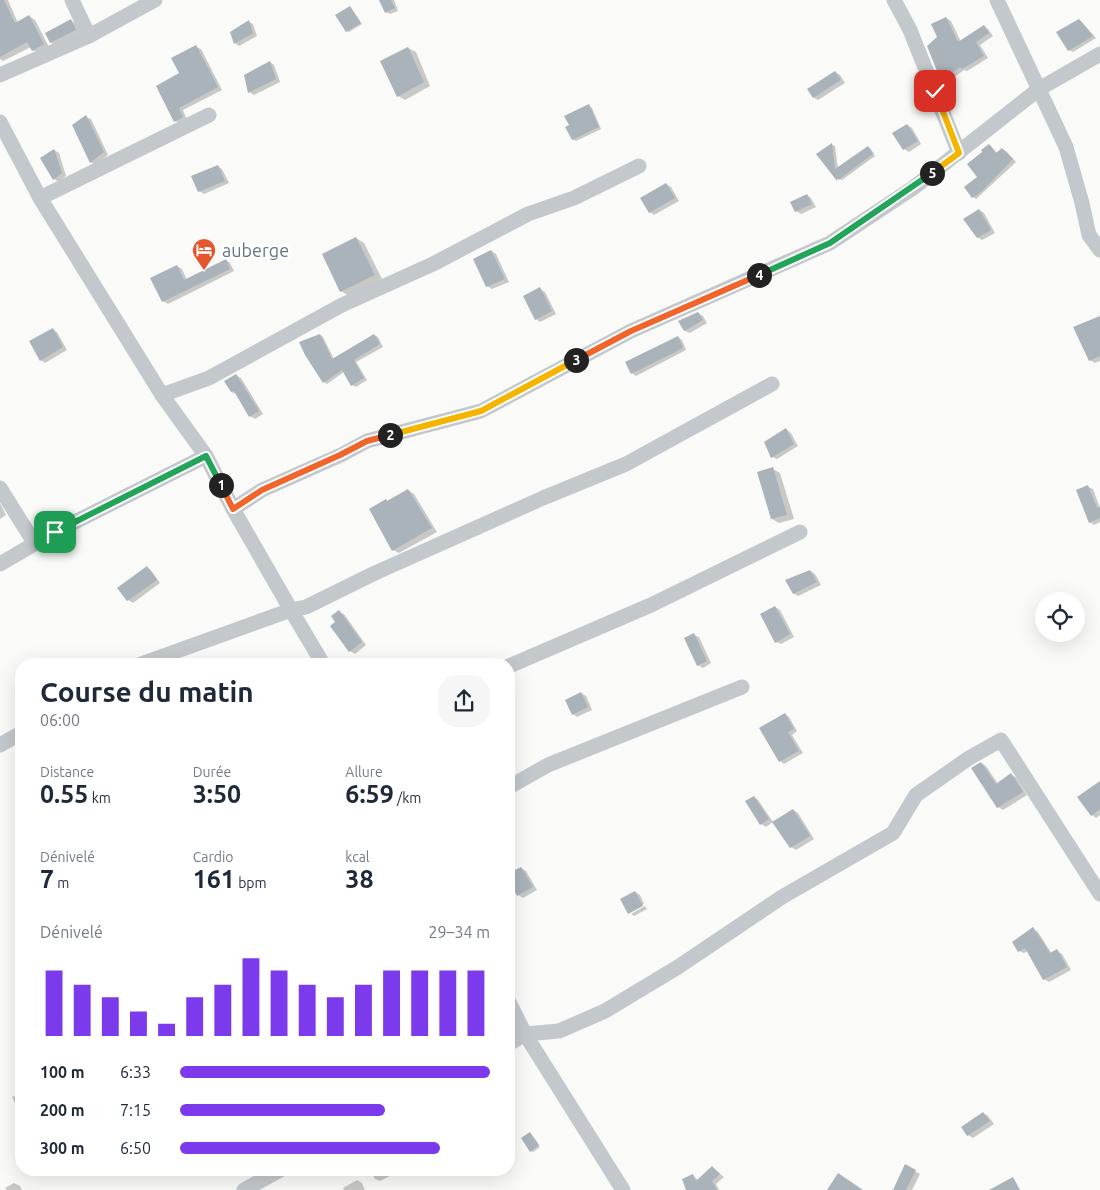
<!DOCTYPE html>
<html lang="fr">
<meta charset="utf-8">
<style>
body{margin:0;font-family:Ubuntu,sans-serif;background:#f6f6f7;color:#1f2937;height:100vh;display:flex;flex-direction:column;font-size:19px;white-space:nowrap}
*{box-sizing:border-box;margin:0}
p{font-size:16px;color:#747a83}
.icon{flex:none;width:28px;height:28px;fill:none;stroke:currentColor;stroke-width:2;stroke-linecap:round;stroke-linejoin:round}
.map{position:relative;flex:1;overflow:hidden}
.details{position:absolute;left:15px;top:658px;width:500px;height:518px;display:flex;flex-direction:column;background:#fff;border-radius:20px;box-shadow:0 5px 20px #0002}
.details>*{flex:none}
.controls{position:absolute;left:1035px;top:592px;display:grid;gap:10px}
.controls a{display:grid;place-items:center;width:50px;height:50px;border-radius:50%;background:#fff;box-shadow:0 5px 20px #0002;font-size:25px}
.pin{position:absolute;display:grid;place-items:center;width:42px;height:42px;color:#fff;margin:-21px;border-radius:10px;box-shadow:0 2px 8px #0006}
.km{position:absolute;width:25px;height:25px;margin:-12px;border-radius:50%;background:#222;color:#fff;font-size:14px;line-height:25px;text-align:center}
.round{display:grid;place-items:center;flex:none;width:52px;height:52px;border-radius:20px;background:#f6f6f7}
.overview{display:flex;align-items:center;justify-content:space-between;height:85px;padding:0 25px}
h1{font-size:28px;font-weight:600;line-height:38px}
.stats{display:grid;grid-template-columns:repeat(3,1fr);gap:8px;height:85px;padding:5px 25px}
.stats div{display:grid;align-content:center}
.stats b{font-size:25px;font-weight:600}
.stats small{font-size:14px;font-weight:400}
.stats p{font-size:14px}
.chart{height:140px;padding:10px 25px}
.chart p{display:flex;justify-content:space-between}
.chart svg{width:100%;height:90px;margin-top:5px;stroke:#7c3aed;stroke-width:6}
ul{padding:0 25px;list-style:none;font-size:16px}
li{display:grid;grid-template-columns:80px 60px 1fr;align-items:center;height:38px}
li i{height:12px;border-radius:6px;background:#7c3aed}
.map>svg:first-child{display:block}
.shadow{fill:#0003}
.building{fill:#aab3b9}
.lines{fill:none;stroke-linecap:round;stroke-linejoin:round}
.street{stroke:#c3c8cc;stroke-width:15}
.split-1-casing{stroke:#fff;stroke-width:10}
.split-2-casing{stroke:#fff;stroke-width:10}
.split-3-casing{stroke:#fff;stroke-width:10}
.split-4-casing{stroke:#fff;stroke-width:10}
.split-5-casing{stroke:#fff;stroke-width:10}
.split-6-casing{stroke:#fff;stroke-width:10}
.split-1{stroke:#22a559;stroke-width:6}
.split-2{stroke:#f0652b;stroke-width:6}
.split-3{stroke:#f5b400;stroke-width:6}
.split-4{stroke:#f0652b;stroke-width:6}
.split-5{stroke:#22a559;stroke-width:6}
.split-6{stroke:#f5b400;stroke-width:6}
.labels{text-anchor:middle;dominant-baseline:central;stroke-width:5;stroke-linejoin:round;paint-order:stroke}
.poi-label{font-size:18px;fill:#657683;stroke:#fff;text-anchor:start}
</style>
<div class="map">
<svg width="1100" height="1190" viewBox="0 0 1100 1190">
<rect width="100%" height="100%" fill="#fafaf8"/>
<g class="shadow">
<polygon points="0,0 8,0 18,23 29,16 35,20 49,47 38,53 33,50 31,47 3,61 0,59"/>
<polygon points="380,0 394,0 398,11 390,14 386,12"/>
<polygon points="350,7 362,24 349,32 347,31"/>
<polygon points="946,18 951,21 961,42 984,26 988,29 993,36 980,45 988,58 967,71 964,70 946,83 942,81 928,47 938,37"/>
<polygon points="1079,20 1082,22 1096,38 1073,52 1069,50"/>
<polygon points="71,21 75,23 80,32 55,45 50,42"/>
<polygon points="249,22 253,24 257,36 239,46 235,43"/>
<polygon points="196,47 201,49 222,90 183,110 187,120 180,123 175,121 181,74"/>
<polygon points="408,48 416,52 430,86 405,100 398,96"/>
<polygon points="270,62 274,65 280,82 254,95 249,92"/>
<polygon points="835,72 840,75 845,83 818,100 813,97"/>
<polygon points="589,106 592,108 601,129 576,141 572,139"/>
<polygon points="86,117 91,119 108,155 95,165 91,162"/>
<polygon points="907,125 912,128 921,144 909,152 904,149"/>
<polygon points="832,145 835,146 838,169 868,147 871,149 875,156 842,180 839,179 840,181 818,155"/>
<polygon points="990,145 998,154 1002,149 1006,151 1016,162 976,199 973,197"/>
<polygon points="54,150 59,153 66,176 59,182 54,179 42,158"/>
<polygon points="218,166 222,169 229,183 204,194 199,191"/>
<polygon points="666,184 671,187 679,201 654,215 650,212"/>
<polygon points="807,195 811,198 816,207 801,214 796,211 792,202"/>
<polygon points="979,210 984,213 995,233 982,240 977,237"/>
<polygon points="356,238 364,243 382,279 349,296 341,291 323,255"/>
<polygon points="491,251 496,254 509,282 492,289 487,286 474,259"/>
<polygon points="226,260 230,263 234,271 168,304 163,301 177,266 182,269 187,280"/>
<polygon points="540,289 545,292 556,314 540,322 536,319"/>
<polygon points="698,313 703,316 707,323 690,333 685,331 679,321"/>
<polygon points="1100,317 1100,361 1095,363 1090,360 1075,327"/>
<polygon points="53,330 57,332 67,350 45,363 41,360"/>
<polygon points="320,335 323,337 334,359 374,335 378,337 383,347 356,362 367,380 356,387 352,385 344,372 327,384 324,382"/>
<polygon points="678,337 682,340 686,350 636,376 632,373"/>
<polygon points="236,375 241,378 263,414 255,419 250,416 236,394 231,392"/>
<polygon points="787,430 791,433 798,446 777,459 772,457"/>
<polygon points="773,469 780,473 794,519 779,523 772,519"/>
<polygon points="1088,487 1093,489 1100,508 1100,522 1094,525 1090,522"/>
<polygon points="408,490 414,494 437,532 399,553 393,550 386,500 389,502"/>
<polygon points="0,503 6,515 0,519"/>
<polygon points="147,568 151,570 160,583 133,603 128,600 119,588"/>
<polygon points="810,571 815,574 821,585 798,596 793,593"/>
<polygon points="775,607 780,610 794,637 781,644 776,642"/>
<polygon points="339,612 344,614 366,645 355,654 350,651 337,622"/>
<polygon points="694,635 699,637 711,663 703,668 698,665"/>
<polygon points="581,693 586,696 592,710 577,717 573,714"/>
<polygon points="785,714 789,717 797,731 792,735 803,753 784,764 780,761"/>
<polygon points="981,763 986,766 998,784 1011,775 1016,777 1027,795 1003,810 998,807 973,768"/>
<polygon points="1100,782 1100,815 1096,818 1092,815"/>
<polygon points="754,797 758,800 773,822 766,827 761,824"/>
<polygon points="793,810 798,813 814,839 796,850 791,847"/>
<polygon points="521,868 526,871 537,890 523,898 518,895 514,888 509,891 509,875"/>
<polygon points="635,892 640,895 644,904 630,912 630,913 629,913"/>
<polygon points="645,906 647,909 634,916 631,914"/>
<polygon points="1033,929 1038,932 1052,954 1057,951 1062,954 1071,970 1049,982 1044,979 1028,951 1024,953 1019,951"/>
<polygon points="21,1093 21,1115 12,1097"/>
<polygon points="983,1113 988,1116 994,1124 973,1138 968,1135"/>
<polygon points="530,1133 540,1147 533,1152 531,1151"/>
<polygon points="906,1166 920,1174 912,1190 894,1190"/>
<polygon points="712,1167 724,1177 716,1184 719,1190 689,1190 692,1175 698,1180"/>
<polygon points="370,1169 397,1169 398,1172 380,1181 375,1179"/>
<polygon points="357,1180 362,1183 365,1190 344,1190 343,1188"/>
<polygon points="14,1183 20,1186 22,1190 7,1190 5,1188"/>
</g>
<g class="building">
<polygon points="0,0 4,0 15,23 29,15 44,44 32,51 27,42 0,57"/>
<polygon points="379,0 391,0 395,8 385,13"/>
<polygon points="350,6 361,23 346,32 335,15"/>
<polygon points="946,17 958,42 984,25 989,33 976,42 984,56 962,69 960,67 941,81 927,46 937,37 931,24"/>
<polygon points="71,19 76,30 50,43 45,33"/>
<polygon points="1079,19 1093,36 1068,51 1056,32"/>
<polygon points="249,20 253,33 234,44 230,32"/>
<polygon points="196,45 218,87 179,108 183,117 174,122 156,86 179,73 171,58"/>
<polygon points="408,47 424,82 397,97 380,61"/>
<polygon points="270,61 276,79 248,93 244,75"/>
<polygon points="835,71 841,80 813,98 807,89"/>
<polygon points="589,104 599,127 572,140 565,127 569,125 564,116"/>
<polygon points="86,115 104,152 90,163 72,125"/>
<polygon points="907,124 918,141 903,150 892,133"/>
<polygon points="832,143 835,169 868,146 873,154 838,180 837,178 837,181 816,154"/>
<polygon points="989,144 996,153 1002,148 1013,159 981,192 972,198 964,187 977,177 967,164 982,152 981,150"/>
<polygon points="54,149 62,173 53,180 40,158"/>
<polygon points="218,165 225,181 198,192 191,176"/>
<polygon points="666,183 675,198 649,213 640,198"/>
<polygon points="807,194 812,204 795,212 790,202"/>
<polygon points="979,209 991,230 977,238 963,219"/>
<polygon points="356,237 375,275 340,292 322,254"/>
<polygon points="491,250 505,279 486,287 473,259"/>
<polygon points="226,259 230,269 162,302 150,278 177,265 184,280"/>
<polygon points="540,287 552,311 535,320 523,296"/>
<polygon points="698,312 703,320 684,331 678,321"/>
<polygon points="1100,316 1100,356 1089,361 1073,327"/>
<polygon points="53,328 63,347 40,361 29,341"/>
<polygon points="320,334 332,359 374,334 380,344 354,360 364,378 351,386 342,370 323,383 305,355 299,342"/>
<polygon points="678,336 683,348 631,374 625,362"/>
<polygon points="236,374 259,411 249,417 234,391 231,392 224,381"/>
<polygon points="786,428 794,444 771,458 764,442"/>
<polygon points="773,467 787,515 771,519 757,472"/>
<polygon points="1088,485 1097,508 1100,507 1100,518 1089,523 1076,490"/>
<polygon points="408,489 432,528 392,551 369,509 386,499 387,501"/>
<polygon points="147,566 157,580 127,601 117,588"/>
<polygon points="810,570 817,582 793,594 785,580"/>
<polygon points="775,606 790,634 775,643 760,614"/>
<polygon points="339,610 362,642 349,652 330,626 335,622 331,616"/>
<polygon points="694,633 707,661 697,666 684,638"/>
<polygon points="581,692 588,707 572,715 565,700"/>
<polygon points="785,713 794,729 788,732 799,751 779,762 759,728"/>
<polygon points="981,762 996,784 1011,773 1023,792 997,808 971,768"/>
<polygon points="1100,781 1100,809 1091,816 1077,797"/>
<polygon points="754,796 769,819 760,825 745,801"/>
<polygon points="793,809 810,836 790,848 772,822"/>
<polygon points="521,867 533,887 517,896 509,881 509,873"/>
<polygon points="635,891 643,906 628,914 620,899"/>
<polygon points="1033,927 1050,953 1057,949 1067,967 1043,980 1025,948 1018,952 1012,942"/>
<polygon points="983,1112 990,1121 967,1136 961,1127"/>
<polygon points="530,1132 539,1145 530,1152 521,1138"/>
<polygon points="905,1164 916,1170 906,1190 893,1190"/>
<polygon points="712,1166 720,1174 712,1181 717,1190 686,1190 682,1179 693,1174 696,1181"/>
<polygon points="838,1173 863,1190 827,1190"/>
<polygon points="1013,1177 1020,1190 989,1190"/>
</g>
<g class="lines">
<g class="street">
<polyline points="72,0 89,36"/>
<polyline points="894,0 910,30 959,153"/>
<polyline points="997,0 1066,147 1082,203 1089,235 1100,250"/>
<polyline points="0,75 89,36 155,0"/>
<polyline points="0,122 40,198 162,395 206,456 233,509 291,610 323,664"/>
<polyline points="40,198 209,115"/>
<polyline points="162,395 209,378 342,305 433,264 528,214 574,198 639,166"/>
<polyline points="0,488 35,544"/>
<polyline points="233,509 262,490 341,455 367,441 481,411 631,331 830,243 913,188 1039,89 1100,54"/>
<polyline points="0,564 55,532 206,456"/>
<polyline points="141,664 291,610 306,607 375,573 543,498 626,464 772,384"/>
<polyline points="509,666 651,605 800,532"/>
<polyline points="0,745 21,733"/>
<polyline points="509,787 548,765 742,687"/>
<polyline points="509,1002 525,1034 623,1190"/>
<polyline points="509,1044 525,1034 559,1031 605,1011 678,967 782,897 893,833 916,795 969,758 1001,740 1100,894"/>
<polyline points="244,1190 282,1169"/>
</g>
</g>
<g class="lines">
<g class="split-1-casing">
<polyline id="split-1" points="55,532 206,456 221,485"/>
</g>
<g class="split-2-casing">
<polyline id="split-2" points="221,485 233,509 262,490 340,455 367,441 390,435"/>
</g>
<g class="split-3-casing">
<polyline id="split-3" points="390,435 481,411 576,360"/>
</g>
<g class="split-4-casing">
<polyline id="split-4" points="576,360 631,331 759,275"/>
</g>
<g class="split-5-casing">
<polyline id="split-5" points="759,275 830,243 932,173"/>
</g>
<g class="split-6-casing">
<polyline id="split-6" points="932,173 959,153 935,91"/>
</g>
<use href="#split-1" class="split-1"/>
<use href="#split-2" class="split-2"/>
<use href="#split-3" class="split-3"/>
<use href="#split-4" class="split-4"/>
<use href="#split-5" class="split-5"/>
<use href="#split-6" class="split-6"/>
</g>
<defs>
<g id="hotel-pin" transform="scale(1.25)"><path d="M0 17L-7.5 6A9.5 9.5 0 1 1 7.5 6Z" fill="#e4572e" stroke="#fff"/><path d="M-6-4.5h1.5V1H6V5H4.5V3h-9V5H-6ZM-4 0a1.8 1.8 0 1 1 3.6 0ZM.5 0V-2.5h3Q6-2.5 6 0Z" fill="#fff"/></g>
</defs>
<g fill-rule="evenodd">
<use href="#hotel-pin" x="204" y="250"/>
</g>
<g class="labels">
<g class="poi-label">
<text x="222" y="250">auberge</text>
</g>
</g>
</svg>
<div class="controls">
<a><svg class="icon" aria-label="locate" viewBox="0 0 24 24"><circle cx="12" cy="12" r="6"/><path d="M12 2v4M12 18v4M2 12h4M18 12h4"/></svg></a>
</div>
<div class="pin" style="left:55px;top:532px;background:#1e9e55"><svg class="icon" aria-label="arrive" viewBox="0 0 24 24"><path d="M6 21V4h12l-3 4 3 4H6"/></svg></div>
<div class="pin" style="left:935px;top:91px;background:#d93025"><svg class="icon" aria-label="check" viewBox="0 0 24 24"><path d="M5 12l5 5 9-10"/></svg></div>
<b class="km" style="left:221px;top:485px">1</b>
<b class="km" style="left:390px;top:435px">2</b>
<b class="km" style="left:576px;top:360px">3</b>
<b class="km" style="left:759px;top:275px">4</b>
<b class="km" style="left:932px;top:173px">5</b>
<section class="details">
<div class="overview"><div><h1>Course du matin</h1><p>06:00</p></div><a class="round"><svg class="icon" aria-label="share" viewBox="0 0 24 24"><path d="M12 15V3M7 8l5-5 5 5M5 13v7h14v-7"/></svg></a></div>
<div class="stats">
<div><p>Distance</p><b>0.55<small> km</small></b></div>
<div><p>Durée</p><b>3:50</b></div>
<div><p>Allure</p><b>6:59<small> /km</small></b></div>
</div>
<div class="stats">
<div><p>Dénivelé</p><b>7<small> m</small></b></div>
<div><p>Cardio</p><b>161<small> bpm</small></b></div>
<div><p>kcal</p><b>38</b></div>
</div>
<div class="chart"><p><span>Dénivelé</span>29–34 m</p>
<svg viewBox="0 0 160 44" preserveAspectRatio="none"><path d="M5 44V12M15 44V19M25 44V25M35 44V32M45 44V38M55 44V25M65 44V19M75 44V6M85 44V12M95 44V19M105 44V25M115 44V19M125 44V12M135 44V12M145 44V12M155 44V12"/></svg>
</div>
<ul>
<li><b>100 m</b>6:33<i style="width:100%"></i></li>
<li><b>200 m</b>7:15<i style="width:66%"></i></li>
<li><b>300 m</b>6:50<i style="width:84%"></i></li>
</ul>
</section>
</div>
